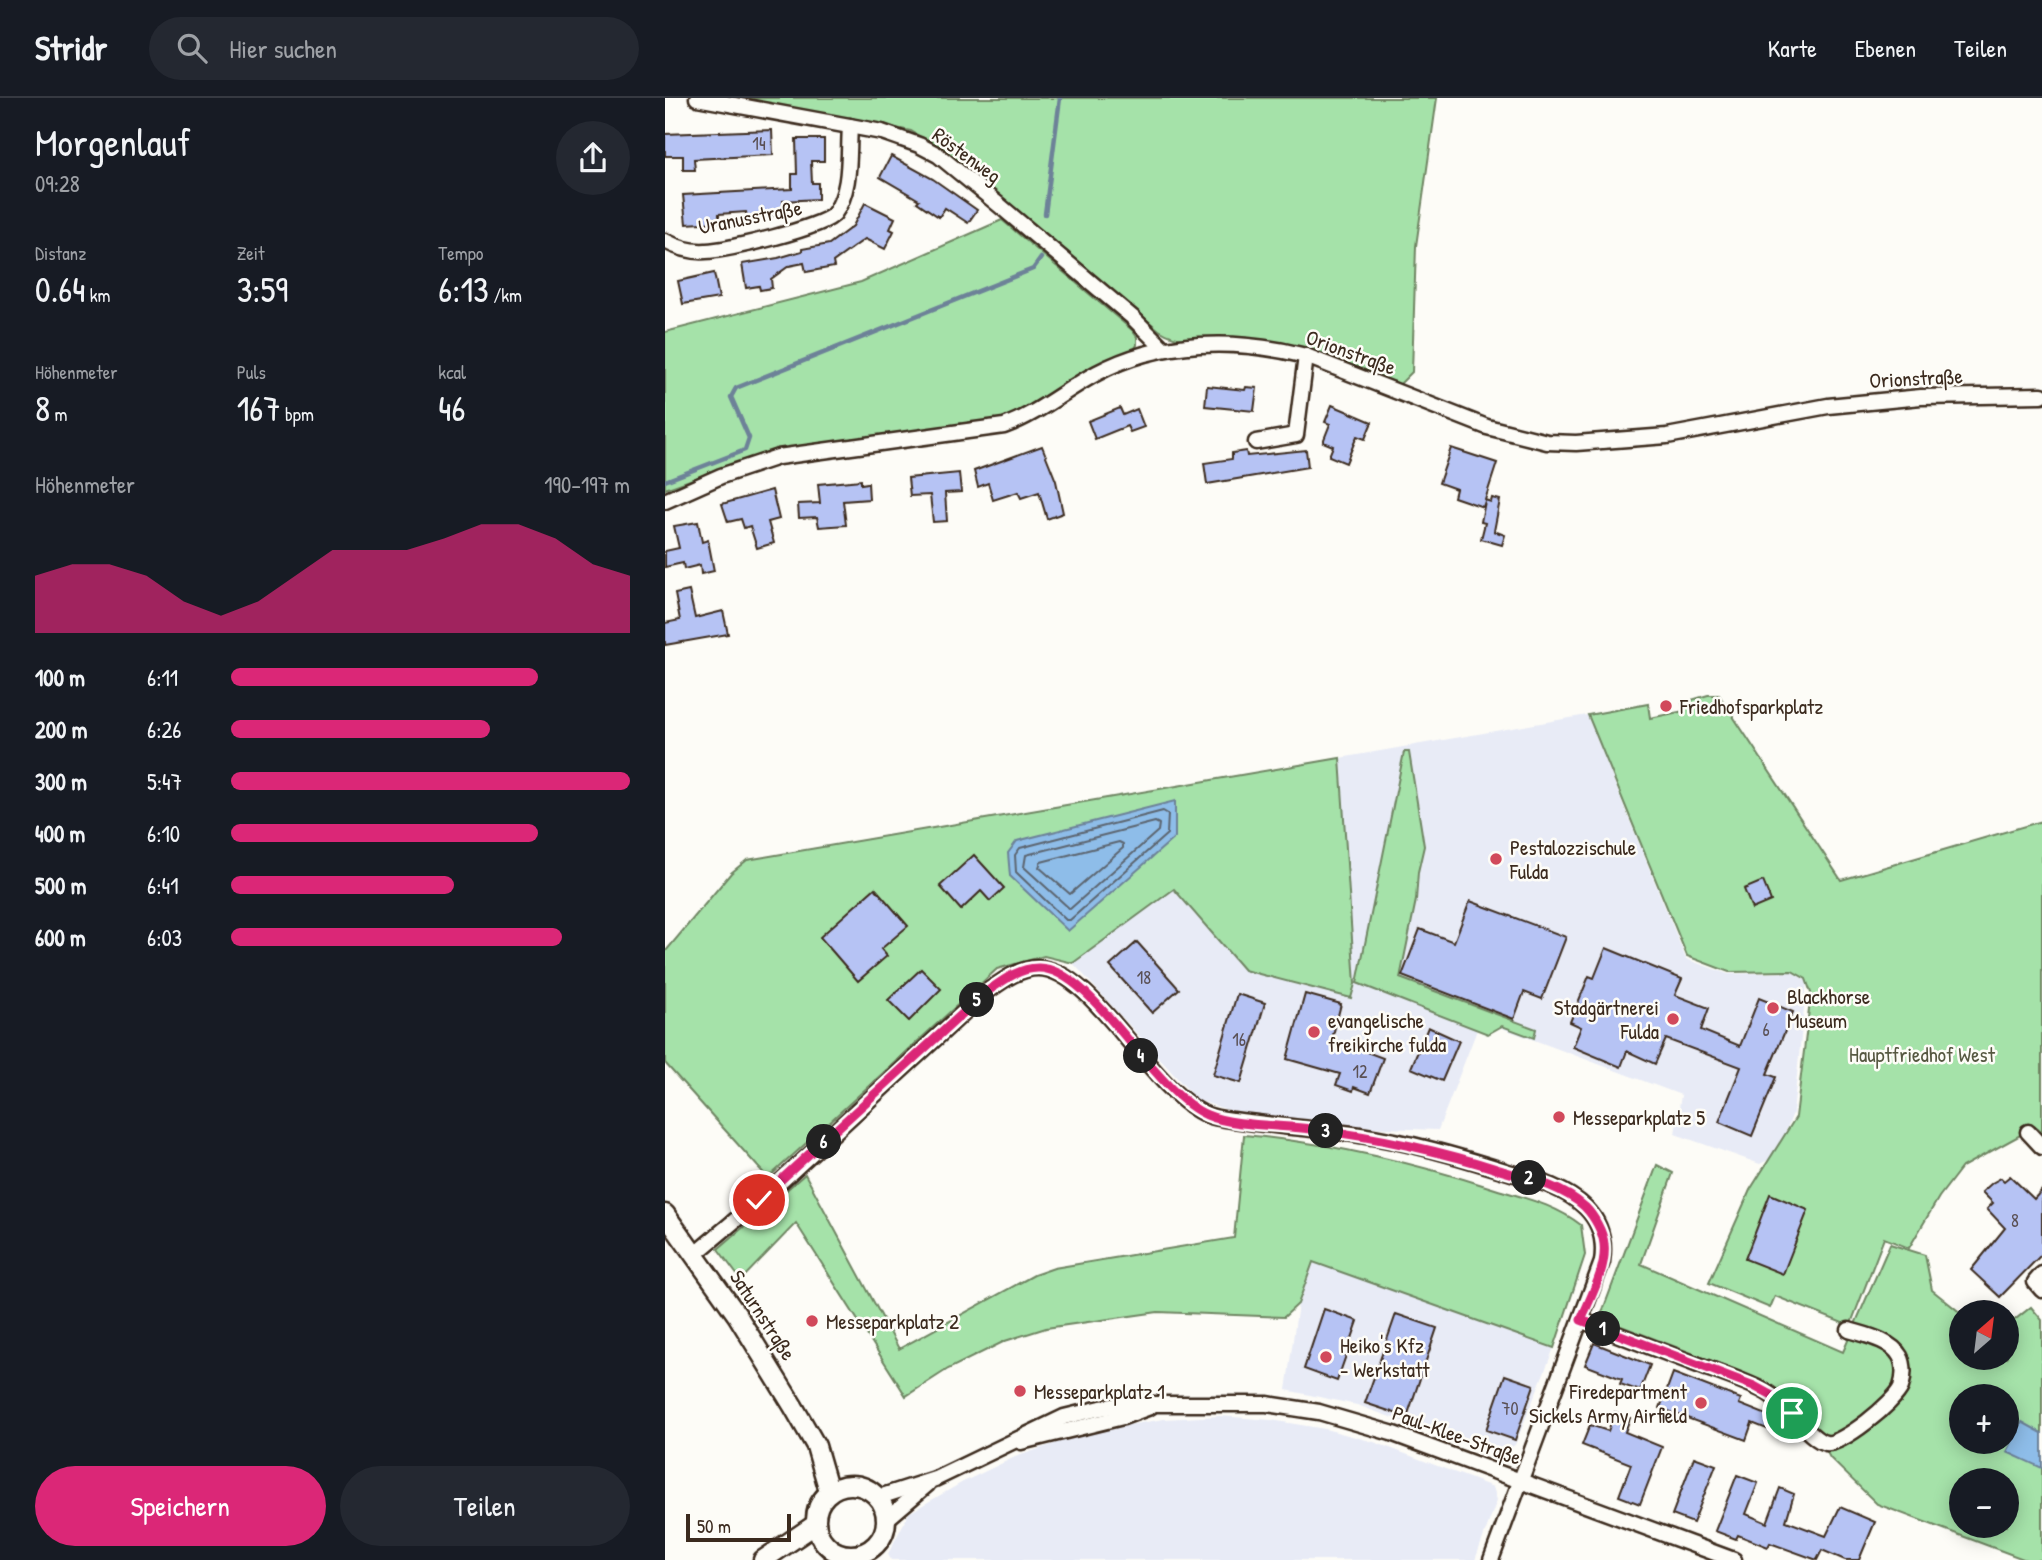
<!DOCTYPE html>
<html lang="de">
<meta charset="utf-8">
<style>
body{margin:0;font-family:"Patrick Hand",sans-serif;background:#242831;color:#f1f3f6;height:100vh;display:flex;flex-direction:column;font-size:26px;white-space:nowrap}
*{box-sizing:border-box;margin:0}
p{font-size:23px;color:#9ea1a6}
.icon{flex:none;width:38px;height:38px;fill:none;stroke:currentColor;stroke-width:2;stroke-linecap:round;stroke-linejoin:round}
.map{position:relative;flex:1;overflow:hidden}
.panel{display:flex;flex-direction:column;background:#171b24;width:665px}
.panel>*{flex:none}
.needle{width:46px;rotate:28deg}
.tools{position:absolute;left:1284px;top:1202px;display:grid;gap:14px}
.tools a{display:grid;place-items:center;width:70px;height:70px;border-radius:50%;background:#171b24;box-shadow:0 4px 18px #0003;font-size:35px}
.scale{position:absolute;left:21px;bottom:18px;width:105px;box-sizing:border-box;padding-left:7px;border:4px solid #3b2a1e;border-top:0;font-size:19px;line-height:24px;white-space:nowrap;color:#3b2a1e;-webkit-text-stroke:5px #fdfcf7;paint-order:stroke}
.pin{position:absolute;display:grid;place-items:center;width:60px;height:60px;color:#fff;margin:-30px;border:4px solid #fff;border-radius:50%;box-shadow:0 2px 7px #0007}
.km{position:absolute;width:35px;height:35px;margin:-18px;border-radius:50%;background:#222;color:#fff;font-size:19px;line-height:35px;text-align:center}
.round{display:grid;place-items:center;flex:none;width:74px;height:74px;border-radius:37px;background:#242831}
.overview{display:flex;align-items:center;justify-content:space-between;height:119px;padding:0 35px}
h1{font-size:38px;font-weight:600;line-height:52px}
.metrics{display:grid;grid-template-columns:repeat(3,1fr);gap:10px;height:119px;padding:7px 35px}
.metrics div{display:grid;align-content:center}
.metrics b{font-size:35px;font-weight:600}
.metrics small{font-size:19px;font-weight:400}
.metrics p{font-size:19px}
.chart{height:196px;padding:14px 35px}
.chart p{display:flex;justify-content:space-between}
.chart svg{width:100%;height:126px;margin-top:7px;fill:#db2777;opacity:.7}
.cta{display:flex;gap:14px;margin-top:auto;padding:14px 35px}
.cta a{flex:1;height:80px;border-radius:42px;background:#db2777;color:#fff;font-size:28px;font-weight:600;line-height:80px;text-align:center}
.cta a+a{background:#242831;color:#f1f3f6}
ul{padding:0 35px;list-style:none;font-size:23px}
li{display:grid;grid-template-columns:112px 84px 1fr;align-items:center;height:52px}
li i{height:18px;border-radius:9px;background:#db2777}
header{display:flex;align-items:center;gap:42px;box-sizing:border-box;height:98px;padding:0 35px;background:#171b24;border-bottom:2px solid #363941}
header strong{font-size:33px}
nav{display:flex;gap:38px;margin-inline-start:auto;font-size:24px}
.search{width:490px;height:63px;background:#242831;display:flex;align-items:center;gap:18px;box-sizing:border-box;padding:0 24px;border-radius:38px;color:#9ea1a6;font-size:26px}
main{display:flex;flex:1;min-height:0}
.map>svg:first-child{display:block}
.built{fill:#e8ebf6}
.green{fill:#a5e2a9;stroke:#708664;stroke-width:2;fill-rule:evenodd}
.water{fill:#8ebde9;stroke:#6d8298;stroke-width:2}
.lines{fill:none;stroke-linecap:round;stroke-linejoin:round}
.shore{stroke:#5c656f;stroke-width:2}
.stream{stroke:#6d8298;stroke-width:4.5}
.building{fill:#b6c3f4;stroke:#3b2a1e;stroke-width:2}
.minor-casing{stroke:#3b2a1e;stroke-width:19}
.tertiary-casing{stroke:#3b2a1e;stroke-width:23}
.minor{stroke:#fdfcf7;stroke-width:14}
.tertiary{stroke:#fdfcf7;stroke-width:18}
.route-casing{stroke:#fff;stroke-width:14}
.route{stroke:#db2777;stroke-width:9}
.poi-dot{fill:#d1495b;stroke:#fdfcf7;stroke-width:2.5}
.labels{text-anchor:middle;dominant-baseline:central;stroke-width:5;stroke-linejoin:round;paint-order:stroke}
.number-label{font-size:18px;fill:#5a5054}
.street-label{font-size:21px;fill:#3b2a1e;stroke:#fdfcf7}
.poi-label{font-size:21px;fill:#3b2a1e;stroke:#fdfcf7;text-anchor:start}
.park-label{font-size:21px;fill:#565841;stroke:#fdfcf7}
</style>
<header>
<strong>Stridr</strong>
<div class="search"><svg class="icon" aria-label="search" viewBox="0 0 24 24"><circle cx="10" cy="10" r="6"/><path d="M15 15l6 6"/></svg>Hier suchen</div>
<nav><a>Karte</a><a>Ebenen</a><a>Teilen</a></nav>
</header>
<main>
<section class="panel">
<div class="overview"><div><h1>Morgenlauf</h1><p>09:28</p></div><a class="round"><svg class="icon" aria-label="share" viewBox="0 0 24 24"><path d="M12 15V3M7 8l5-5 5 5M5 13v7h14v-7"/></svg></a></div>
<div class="metrics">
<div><p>Distanz</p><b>0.64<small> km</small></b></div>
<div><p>Zeit</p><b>3:59</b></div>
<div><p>Tempo</p><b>6:13<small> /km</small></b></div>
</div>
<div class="metrics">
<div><p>Höhenmeter</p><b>8<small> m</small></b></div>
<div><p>Puls</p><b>167<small> bpm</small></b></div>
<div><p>kcal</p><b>46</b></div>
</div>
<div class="chart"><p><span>Höhenmeter</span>190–197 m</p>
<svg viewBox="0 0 160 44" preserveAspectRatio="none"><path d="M0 44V24L10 20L20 20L30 24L40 33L50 38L60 33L70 24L80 15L90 15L100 15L110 11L120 6L130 6L140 11L150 20L160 24V44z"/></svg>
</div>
<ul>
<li><b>100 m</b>6:11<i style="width:77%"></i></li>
<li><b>200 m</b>6:26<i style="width:65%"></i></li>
<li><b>300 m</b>5:47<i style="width:100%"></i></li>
<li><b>400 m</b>6:10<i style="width:77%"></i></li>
<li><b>500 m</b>6:41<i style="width:56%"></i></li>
<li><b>600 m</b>6:03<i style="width:83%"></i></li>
</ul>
<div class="cta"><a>Speichern</a><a>Teilen</a></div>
</section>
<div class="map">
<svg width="1377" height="1462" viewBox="0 0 1377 1462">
<rect width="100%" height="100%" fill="#fdfcf7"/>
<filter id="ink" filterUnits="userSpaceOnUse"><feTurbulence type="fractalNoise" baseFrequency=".0143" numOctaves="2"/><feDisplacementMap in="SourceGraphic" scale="14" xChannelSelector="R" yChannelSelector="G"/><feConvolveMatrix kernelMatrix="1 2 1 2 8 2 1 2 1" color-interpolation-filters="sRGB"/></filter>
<g filter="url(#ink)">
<g class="built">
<polygon points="922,617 1021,861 1063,876 1127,874 1142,883 1128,1015 1111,1058 1095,1066 1010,1036 1016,997 837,930 812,932 773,1032 719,1030 579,1017 532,1002 408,865 510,790 579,872 690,886 675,660"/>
<polygon points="647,1164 889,1250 850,1347 837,1355 826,1355 692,1307 621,1292 633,1206"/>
<polygon points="555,1318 606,1322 660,1331 709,1344 828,1389 832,1402 810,1462 226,1462 223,1456 244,1415 298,1384 350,1359 427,1333 499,1321"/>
</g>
<g class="green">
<path d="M75 0H772L751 148 747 274 734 287C686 278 644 248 594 242 560 238 523 251 494 232L286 58 246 33Z"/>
<polygon points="337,122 467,232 472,239 472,247 467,254 441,264 339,322 98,356 0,391 0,234 196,184"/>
<polygon points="1043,597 1054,597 1176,782 1377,723 1377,1034 1370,1029 1297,1069 1274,1099 1244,1150 1219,1140 1185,1228 1110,1198 1105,1210 1044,1185 1085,1092 1131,1019 1146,895 1141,881 1127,873 1064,874 1022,858 923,617 983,606 985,620 1019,613 1017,605"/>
<polygon points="739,654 744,654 759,748 753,774 751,802 735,880 871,931 869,940 837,928 823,936 692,885"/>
<polygon points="675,660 690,886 686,900 579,872 509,791 408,865 379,858 332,871 103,1080 0,965 0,854 66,775 82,762"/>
<path d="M579 1037C664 1045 746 1064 827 1090 859 1100 889 1106 916 1127L920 1157 889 1250 648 1164 633 1206 619 1219 493 1214 381 1230 340 1243 283 1271 241 1298 131 1125 76 1182 53 1151 140 1076 234 1251 369 1177 389 1170 569 1140Z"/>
<path d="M992 1067 1008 1075 976 1166 1178 1254 1225 1146 1260 1157 1267 1192 1297 1216V1260H1342V1228L1366 1209 1377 1222V1462H1361L1212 1406 1165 1360 1150 1332 1115 1294 1063 1269 935 1220ZM1297 1298H1342V1344H1297ZM1297 1382H1342V1428H1297Z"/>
</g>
<g class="water">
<polygon points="510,703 510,739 403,833 345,778 343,755 352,743"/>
<polygon points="1357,1324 1377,1335 1377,1370 1342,1354"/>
</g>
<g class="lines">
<g class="shore">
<polygon points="498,713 503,716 502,736 405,822 401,822 351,774 350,757 355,750"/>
<polygon points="490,724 494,726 493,733 405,811 359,769 361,757"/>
<polygon points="454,744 458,746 458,750 405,796 374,769 376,764"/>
</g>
<g class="stream">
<polyline points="380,116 395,0"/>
<polyline points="0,383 80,352 84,340 66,299 71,290 368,171 376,160"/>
</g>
</g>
<g class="building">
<polygon points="107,32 108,57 29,61 30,72 18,72 18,58 0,58 0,36"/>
<polygon points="131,41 159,41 159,63 146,63 147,85 153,85 153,101 118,103 119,117 82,120 81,114 54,116 54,124 21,126 18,97 127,91 127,76 132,76"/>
<polygon points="226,58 268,81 312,112 303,125 280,110 274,119 252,104 254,102 215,79"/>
<polygon points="200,105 230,120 225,131 229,133 220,151 200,141 168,164 169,169 141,174 139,165 124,168 106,181 107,190 95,192 94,188 81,190 77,166 113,160 137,153 137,151 164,146 188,128"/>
<polygon points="49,175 54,200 18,206 13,183"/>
<polygon points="542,288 580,292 581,289 592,290 589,313 540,308"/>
<polygon points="667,307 707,324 700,341 692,338 681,365 664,358 668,348 658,344 665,326 660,324"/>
<polygon points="455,310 458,317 472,311 479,329 465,334 462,328 430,341 423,323"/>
<polygon points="377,348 391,383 398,415 382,421 374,394 356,400 353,394 328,402 323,385 313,389 309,373"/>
<polygon points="786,350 832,365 820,402 826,404 827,400 835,402 829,433 840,437 837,447 816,441 820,425 816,424 820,403 818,409 789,399 791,391 774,385"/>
<polygon points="641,352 643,369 542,386 539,365 567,361 567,355 581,353 582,358"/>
<polygon points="294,375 296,394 280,395 282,423 268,424 265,397 245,398 243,380"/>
<polygon points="196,382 196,386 203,385 204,401 178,403 181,427 154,429 152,419 134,420 133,406 155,405 153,386"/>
<polygon points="107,392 114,421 103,424 109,445 92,450 85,428 79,430 76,421 63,424 57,406"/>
<polygon points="33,424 37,444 43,442 49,473 36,476 35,467 19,471 18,465 0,469 0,453 14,450 9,428"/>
<polygon points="24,493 30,520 58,513 63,536 0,547 0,525 15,522 10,496"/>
<polygon points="309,757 339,790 325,803 316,793 296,812 275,788"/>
<polygon points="1098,783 1106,803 1087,811 1079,791"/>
<polygon points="210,790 243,828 216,851 222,858 193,883 155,839"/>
<polygon points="805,803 901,839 877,901 859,894 849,921 737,878 755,831 789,844"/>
<polygon points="472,844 514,891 487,915 445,868"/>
<polygon points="941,850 1017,881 1010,897 1044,910 1036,932 1075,948 1094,900 1128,914 1102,976 1111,979 1087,1038 1054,1024 1076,969 1001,941 990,966 962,953 956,969 908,949 916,929 905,924 924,878 929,880"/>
<polygon points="256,871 276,891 244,923 223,902"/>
<polygon points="572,896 600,905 576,985 548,977"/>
<polygon points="640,896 676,906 667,941 718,960 705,995 689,989 688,993 671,987 675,976 622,961"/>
<polygon points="763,929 794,943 777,983 746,970"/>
<polygon points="1345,1078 1369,1101 1377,1092 1377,1156 1335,1199 1306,1172 1340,1130 1322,1111 1328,1105 1317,1094 1327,1085 1336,1080 1339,1083"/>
<polygon points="1105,1096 1143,1112 1118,1176 1080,1161"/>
<polygon points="659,1211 693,1223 672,1283 639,1271"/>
<polygon points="731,1216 772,1230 742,1319 700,1305"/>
<polygon points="929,1245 985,1267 975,1293 955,1286 957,1281 920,1267"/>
<polygon points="1008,1275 1076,1301 1074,1306 1107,1319 1102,1331 1087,1325 1081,1342 995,1310"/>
<polygon points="840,1277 869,1287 850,1342 821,1332"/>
<polygon points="950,1314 965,1320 960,1334 997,1349 975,1406 954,1398 966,1366 917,1347 925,1327 943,1333"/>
<polygon points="1029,1359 1051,1367 1028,1425 1007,1417"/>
<polygon points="1072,1377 1093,1385 1081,1416 1102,1425 1115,1390 1129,1396 1121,1423 1161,1438 1175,1409 1210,1424 1194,1462 1180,1462 1157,1452 1152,1462 1105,1445 1103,1449 1073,1437 1071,1441 1050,1433"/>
</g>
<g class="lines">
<g class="minor-casing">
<g id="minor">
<polyline points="32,0 217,34 254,47 273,57 334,107 467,219 498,250"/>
<path d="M0 143C13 150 26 154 41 153 60 153 160 129 169 116 187 92 183 57 185 28"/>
<polyline points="591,344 631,337 641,258"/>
<path d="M0 403 56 378 113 359 339 328C373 316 400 292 432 275 496 241 571 240 641 258L822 329 882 344 911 345 1002 338 1163 308 1256 299 1377 297"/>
<polyline points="1363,1034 1377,1049"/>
<path d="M30 1156 111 1088 320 895C336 884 353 870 373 870 428 870 487 995 542 1017 550 1020 560 1021 568 1022 611 1028 653 1031 695 1037 744 1044 792 1058 840 1073 867 1081 900 1089 921 1110 936 1125 940 1144 937 1164L826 1462"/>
<polyline points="1377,1176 1370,1184 1377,1192"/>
<path d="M916 1222C956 1238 996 1253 1036 1268 1058 1276 1080 1283 1101 1294 1119 1304 1146 1343 1161 1345 1176 1348 1230 1304 1236 1289 1239 1280 1240 1267 1235 1258 1226 1242 1200 1237 1184 1232"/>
<polyline points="356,1344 458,1319 485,1309"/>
<polyline points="214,1399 270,1381 399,1319 436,1310 460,1306 602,1306 654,1314 726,1335 1069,1462"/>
<polyline points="222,1421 263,1386"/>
</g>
</g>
<g class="tertiary-casing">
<g id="tertiary">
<polyline points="0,1116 72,1217 128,1308 151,1348 164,1393"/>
<circle cx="186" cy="1422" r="35"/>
<polyline points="98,1462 151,1426"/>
</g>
</g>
<use href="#minor" class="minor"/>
<use href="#tertiary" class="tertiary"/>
</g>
</g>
<g class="lines" filter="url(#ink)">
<g class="route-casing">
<path id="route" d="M94 1102 320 895C336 884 353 870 373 870 427 869 487 994 542 1017 567 1028 618 1027 647 1031 712 1039 776 1053 838 1073 866 1081 898 1089 920 1109 929 1118 938 1134 939 1146 942 1170 925 1200 916 1222L1089 1288 1109 1299 1127 1315"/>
</g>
<use href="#route" class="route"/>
</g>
<g class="poi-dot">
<circle cx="1001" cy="608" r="7"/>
<circle cx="831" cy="761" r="7"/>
<circle cx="1108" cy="910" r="7"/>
<circle cx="1008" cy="921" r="7"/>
<circle cx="649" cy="934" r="7"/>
<circle cx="894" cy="1019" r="7"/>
<circle cx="147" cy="1223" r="7"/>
<circle cx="661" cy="1259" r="7"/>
<circle cx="355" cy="1293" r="7"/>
<circle cx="1036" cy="1305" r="7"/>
</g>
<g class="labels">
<g class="number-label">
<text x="94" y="45">14</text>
<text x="479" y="879">18</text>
<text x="1101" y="931">6</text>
<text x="574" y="941">16</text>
<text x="695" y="973">12</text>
<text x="1350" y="1122">8</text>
<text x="845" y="1310">70</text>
</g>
<g class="street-label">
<text transform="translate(302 57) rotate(36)">Röstenweg</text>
<text transform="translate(85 119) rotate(-11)">Uranusstraße</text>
<text transform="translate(686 254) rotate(20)">Orionstraße</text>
<text transform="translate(1251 280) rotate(-3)">Orionstraße</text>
<text transform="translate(98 1217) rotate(57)">Saturnstraße</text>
<text transform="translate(792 1337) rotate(20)">Paul-Klee-Straße</text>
</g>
<g class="poi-label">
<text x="1015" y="608">Friedhofsparkplatz</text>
<text x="845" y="749">Pestalozzischule<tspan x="845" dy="24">Fulda</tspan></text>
<text x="1122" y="898">Blackhorse<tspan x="1122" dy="24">Museum</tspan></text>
<text x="994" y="909" text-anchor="end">Stadgärtnerei<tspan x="994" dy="24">Fulda</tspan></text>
<text x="663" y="922">evangelische<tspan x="663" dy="24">freikirche fulda</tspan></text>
<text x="908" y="1019">Messeparkplatz 5</text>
<text x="161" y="1223">Messeparkplatz 2</text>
<text x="675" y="1247">Heiko's Kfz<tspan x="675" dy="24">- Werkstatt</tspan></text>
<text x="369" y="1293">Messeparkplatz 1</text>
<text x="1022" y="1293" text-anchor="end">Firedepartment<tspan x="1022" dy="24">Sickels Army Airfield</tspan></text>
</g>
<g class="park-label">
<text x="1257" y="956">Hauptfriedhof West</text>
</g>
</g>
</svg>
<div class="tools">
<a><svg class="needle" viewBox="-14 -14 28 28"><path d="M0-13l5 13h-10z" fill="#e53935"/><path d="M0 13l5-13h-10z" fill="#9ea1a6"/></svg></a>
<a>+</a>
<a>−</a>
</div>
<div class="scale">50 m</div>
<div class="pin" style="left:1127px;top:1315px;background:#1e9e55"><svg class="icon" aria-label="arrive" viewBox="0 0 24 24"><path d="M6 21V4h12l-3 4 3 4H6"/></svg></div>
<div class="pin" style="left:94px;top:1102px;background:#d93025"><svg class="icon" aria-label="check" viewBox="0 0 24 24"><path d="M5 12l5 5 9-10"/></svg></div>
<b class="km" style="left:938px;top:1231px">1</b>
<b class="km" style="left:864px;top:1080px">2</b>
<b class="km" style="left:661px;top:1033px">3</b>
<b class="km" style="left:476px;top:958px">4</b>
<b class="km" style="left:312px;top:902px">5</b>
<b class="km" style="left:159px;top:1044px">6</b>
</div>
</main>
